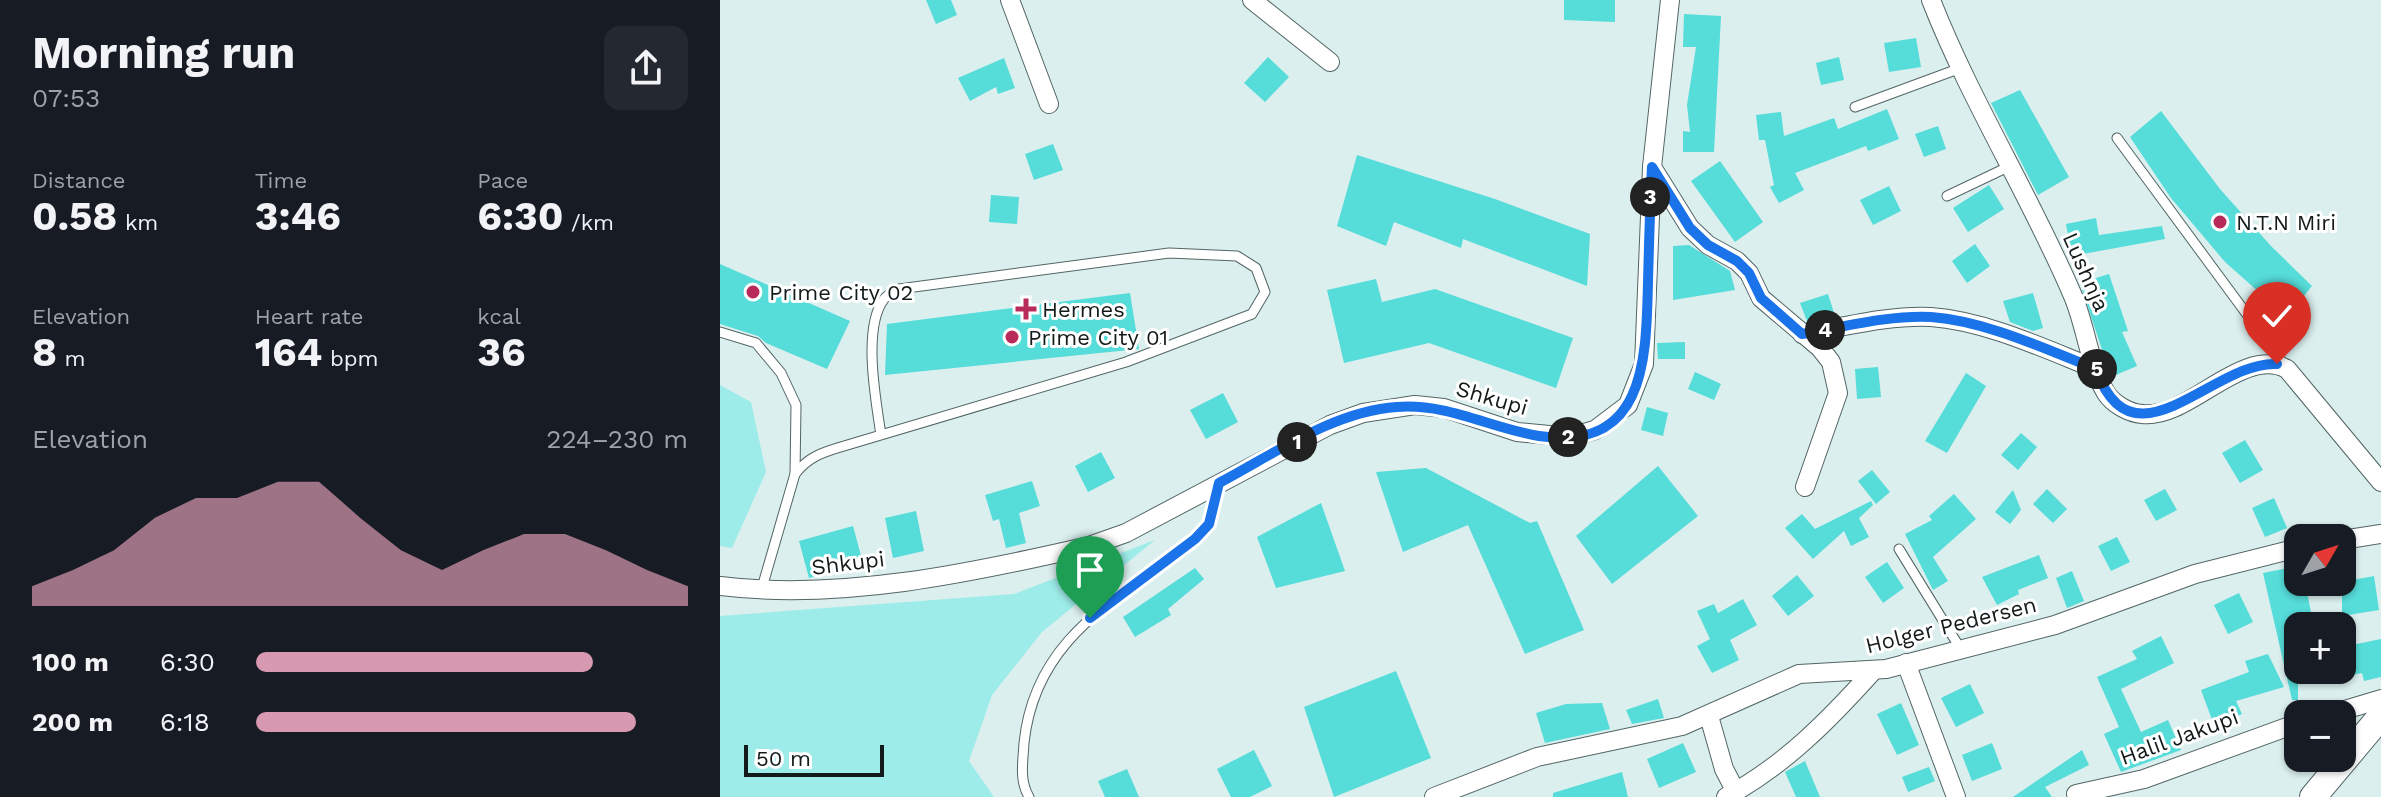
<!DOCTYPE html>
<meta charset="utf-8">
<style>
body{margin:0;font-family:"Work Sans",sans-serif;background:#242831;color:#f1f3f6;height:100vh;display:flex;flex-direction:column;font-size:30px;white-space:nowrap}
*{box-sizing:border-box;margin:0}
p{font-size:26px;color:#9ea1a6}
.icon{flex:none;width:44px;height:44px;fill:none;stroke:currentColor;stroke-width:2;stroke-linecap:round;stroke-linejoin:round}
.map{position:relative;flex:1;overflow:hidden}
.side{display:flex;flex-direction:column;background:#171b24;width:720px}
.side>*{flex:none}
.needle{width:52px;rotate:51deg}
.tools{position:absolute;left:1564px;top:524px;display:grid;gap:16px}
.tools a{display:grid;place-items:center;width:72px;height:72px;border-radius:16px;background:#171b24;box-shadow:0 2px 6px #0004;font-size:40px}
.scale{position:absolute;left:24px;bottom:20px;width:140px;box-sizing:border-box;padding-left:8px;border:4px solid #131b1a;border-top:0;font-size:22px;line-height:28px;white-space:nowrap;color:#131b1a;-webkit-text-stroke:6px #fff;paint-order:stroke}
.pin{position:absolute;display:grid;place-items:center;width:68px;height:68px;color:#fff;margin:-82px -34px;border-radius:50% 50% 50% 0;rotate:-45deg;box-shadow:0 0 8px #0007}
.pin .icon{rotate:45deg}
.km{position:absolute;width:40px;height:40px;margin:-20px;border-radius:50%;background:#222;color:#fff;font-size:22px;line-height:40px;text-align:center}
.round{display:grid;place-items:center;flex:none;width:84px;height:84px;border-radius:16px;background:#242831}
.headline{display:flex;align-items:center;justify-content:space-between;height:136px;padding:0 32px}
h1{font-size:44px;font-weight:700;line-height:60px}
.stats{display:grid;grid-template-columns:repeat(3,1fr);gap:12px;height:136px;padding:8px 32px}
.stats div{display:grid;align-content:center}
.stats b{font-size:40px;font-weight:700}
.stats small{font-size:22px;font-weight:400}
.stats p{font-size:22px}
.chart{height:224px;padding:16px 32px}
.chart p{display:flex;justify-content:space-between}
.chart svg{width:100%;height:144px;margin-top:8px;fill:#d799b0;opacity:.7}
ul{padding:0 32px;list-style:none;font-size:26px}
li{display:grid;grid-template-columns:128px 96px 1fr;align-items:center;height:60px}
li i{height:20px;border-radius:10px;background:#d799b0}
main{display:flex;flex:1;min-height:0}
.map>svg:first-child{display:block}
.green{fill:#9dece9}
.building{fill:#56dcd9}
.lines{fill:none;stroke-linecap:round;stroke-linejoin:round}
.lane-casing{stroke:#536565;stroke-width:11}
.street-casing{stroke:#536565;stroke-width:20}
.secondary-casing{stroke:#536565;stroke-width:28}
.lane{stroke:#fff;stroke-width:9}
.street{stroke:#fff;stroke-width:18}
.secondary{stroke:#fff;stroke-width:26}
.route-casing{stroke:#fff;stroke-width:16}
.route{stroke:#1a73e8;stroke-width:10}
.poi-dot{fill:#b82a5a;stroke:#fff;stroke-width:3}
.labels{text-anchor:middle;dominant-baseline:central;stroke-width:6;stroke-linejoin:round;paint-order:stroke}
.poi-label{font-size:22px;fill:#131b1a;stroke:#fff;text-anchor:start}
.street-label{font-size:22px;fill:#131b1a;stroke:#fff}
</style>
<main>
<section class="side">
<div class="headline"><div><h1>Morning run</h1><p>07:53</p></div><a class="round"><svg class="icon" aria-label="share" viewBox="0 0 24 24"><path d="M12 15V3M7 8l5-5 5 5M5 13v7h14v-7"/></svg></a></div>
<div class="stats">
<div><p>Distance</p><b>0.58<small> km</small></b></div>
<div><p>Time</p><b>3:46</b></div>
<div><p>Pace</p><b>6:30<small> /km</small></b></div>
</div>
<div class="stats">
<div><p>Elevation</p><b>8<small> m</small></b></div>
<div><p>Heart rate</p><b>164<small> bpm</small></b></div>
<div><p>kcal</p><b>36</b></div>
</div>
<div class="chart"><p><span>Elevation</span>224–230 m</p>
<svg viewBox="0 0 160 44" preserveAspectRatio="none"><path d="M0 44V38L10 33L20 27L30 17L40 11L50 11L60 6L70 6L80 17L90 27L100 33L110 27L120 22L130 22L140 27L150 33L160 38V44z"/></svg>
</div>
<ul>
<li><b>100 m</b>6:30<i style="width:78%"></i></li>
<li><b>200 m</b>6:18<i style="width:88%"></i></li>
</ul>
</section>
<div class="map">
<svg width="1661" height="797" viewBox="0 0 1661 797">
<rect width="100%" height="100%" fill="#daefee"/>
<g class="green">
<polygon points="0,385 31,402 46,472 12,548 0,546"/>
<polygon points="435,540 322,632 272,695 249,761 274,797 0,797 0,616 294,594"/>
</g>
<g class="building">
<polygon points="206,0 231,0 237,15 216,24"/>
<polygon points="844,0 895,0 895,22 844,20"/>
<polygon points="964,14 1001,16 994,152 963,152 963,131 970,132 967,105 976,47 963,47"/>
<polygon points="1196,38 1201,67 1169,72 1164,43"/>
<polygon points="548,57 569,77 545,102 524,83"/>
<polygon points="1119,57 1124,80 1101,85 1096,63"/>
<polygon points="284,58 295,88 278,94 276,87 250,101 238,78"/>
<polygon points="1300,90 1349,177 1318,195 1271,103"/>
<polygon points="1167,109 1179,139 1148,151 1146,146 1075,173 1084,190 1059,203 1050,187 1054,185 1045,140 1039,140 1036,115 1061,112 1064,136 1114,118 1118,129"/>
<polygon points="1441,111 1500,189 1551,246 1592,286 1567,317 1505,262 1451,198 1410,137"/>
<polygon points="1218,126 1226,149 1204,157 1195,134"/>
<polygon points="333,144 343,170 314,180 305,154"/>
<polygon points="637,155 775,199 870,234 867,286 743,239 741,248 674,222 666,246 617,226"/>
<polygon points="1000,161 1043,222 1015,242 971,181"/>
<polygon points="1269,185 1284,209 1248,232 1233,208"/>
<polygon points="1169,186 1181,211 1153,225 1140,200"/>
<polygon points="271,195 299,197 297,224 269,222"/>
<polygon points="1376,218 1379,235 1442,226 1445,239 1352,256 1346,224"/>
<polygon points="1255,244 1270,266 1247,283 1232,261"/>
<polygon points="969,245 1010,271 1015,290 953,300 953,246"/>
<polygon points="0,264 130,321 107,369 46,343 38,336 0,324"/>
<polygon points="1389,274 1408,331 1402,332 1417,366 1391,377 1360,283"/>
<polygon points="656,279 662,302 715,289 853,338 836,388 709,343 624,363 607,290"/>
<polygon points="410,293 419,349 165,375 167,324"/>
<polygon points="1313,293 1323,328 1313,331 1290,322 1283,301"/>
<polygon points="1108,294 1115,316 1087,321 1080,303"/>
<polygon points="965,342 965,359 938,359 937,343"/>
<polygon points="1158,367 1161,397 1137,399 1135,369"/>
<polygon points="975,372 1001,384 994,400 968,389"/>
<polygon points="1246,373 1266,386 1227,453 1205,441"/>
<polygon points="503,393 518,422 486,439 470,410"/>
<polygon points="927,407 948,413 943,436 921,430"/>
<polygon points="1301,433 1317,447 1298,470 1281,455"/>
<polygon points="1525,440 1543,470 1520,483 1502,453"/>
<polygon points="381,452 395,478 368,492 355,466"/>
<polygon points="938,466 978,516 892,584 856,536"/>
<polygon points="706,468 810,523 817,521 864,630 805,654 748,525 683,552 656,472"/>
<polygon points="1152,470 1170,492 1156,504 1138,481"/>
<polygon points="312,481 320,506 299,513 306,543 286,548 279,519 273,521 265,495"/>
<polygon points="1327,489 1347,509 1333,523 1313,504"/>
<polygon points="1445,489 1457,510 1436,521 1424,500"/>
<polygon points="1293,490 1301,510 1290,524 1275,512"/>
<polygon points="1234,494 1256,519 1213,557 1228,581 1213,590 1185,534 1212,520 1209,516"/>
<polygon points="1554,498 1567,528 1545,537 1532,508"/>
<polygon points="1151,501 1153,505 1139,518 1149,537 1131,546 1124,531 1093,559 1065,528 1082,514 1095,529"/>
<polygon points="601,503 625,571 556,588 537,537"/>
<polygon points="196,511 204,551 173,558 165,518"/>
<polygon points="133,526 143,563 89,578 79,541"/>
<polygon points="1397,537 1410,562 1391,571 1378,546"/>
<polygon points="1319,555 1328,578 1298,590 1299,594 1277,605 1262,577"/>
<polygon points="1167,562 1184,588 1163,603 1145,577"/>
<polygon points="1578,566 1578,582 1585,582 1592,617 1578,620 1578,700 1572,700 1543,573"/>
<polygon points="475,568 484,579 448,609 451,615 415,637 403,617"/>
<polygon points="1352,571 1364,601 1347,608 1336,578"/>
<polygon points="1077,575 1094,596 1068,616 1052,596"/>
<polygon points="1654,576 1659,610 1622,616 1622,582"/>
<polygon points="1519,593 1533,622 1508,634 1494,605"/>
<polygon points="1023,599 1037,625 1010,640 1019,660 992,673 977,646 990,639 977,611 994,604 998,613"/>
<polygon points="1441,636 1454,663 1401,689 1421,732 1448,720 1461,750 1401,772 1384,734 1399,727 1377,677 1417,659 1412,651"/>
<polygon points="1661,639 1661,677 1644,681 1642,673 1622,677 1622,647"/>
<polygon points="1548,654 1564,687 1516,701 1522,714 1494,725 1481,690 1529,672 1525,661"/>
<polygon points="676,671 711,758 614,797 584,707"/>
<polygon points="1250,684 1264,713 1236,727 1221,698"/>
<polygon points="938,699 944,718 912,724 906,710"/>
<polygon points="882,703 890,729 825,743 816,713 846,704"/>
<polygon points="1181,703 1199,745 1177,755 1157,714"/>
<polygon points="963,743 976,772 939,788 927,759"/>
<polygon points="1272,743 1282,769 1252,781 1242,755"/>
<polygon points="534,750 552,786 530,797 511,797 497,769"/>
<polygon points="1362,750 1369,765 1325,787 1332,797 1293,797"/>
<polygon points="1085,761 1100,797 1076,797 1065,772"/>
<polygon points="1209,767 1215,781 1188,792 1182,777"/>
<polygon points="407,769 419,797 385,797 378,781"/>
<polygon points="902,772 908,797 833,797 833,793"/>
</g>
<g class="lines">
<g class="lane-casing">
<g id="lane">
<polyline points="1135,107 1238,69"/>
<polyline points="1397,138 1565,366"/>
<polyline points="1227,196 1288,167"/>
<polyline points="0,332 36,343 61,373 76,405 75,474 41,591"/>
<path d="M75 474C88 457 103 452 124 446L406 362 532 314 545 292 536 268 517 256 449 253 179 289C174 292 167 295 164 299 142 328 156 401 161 435"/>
<polyline points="1179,549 1240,648"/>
<path d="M309 797C299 780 303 762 304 743 315 636 399 599 475 539L489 524 499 486"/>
</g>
</g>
<g class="street-casing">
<g id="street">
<polyline points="290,0 329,104"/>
<polyline points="532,0 610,62"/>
<path d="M1211 0C1251 102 1310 195 1353 296 1366 326 1369 365 1386 393 1393 404 1409 413 1422 414 1468 420 1522 345 1567 369L1661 482"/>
<polyline points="932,167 970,228 988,245 1017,261 1029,273 1041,298 1100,348 1111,362 1118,393 1085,487"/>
<path d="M1082 334C1124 327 1168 315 1211 317 1266 321 1325 349 1376 369"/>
<polyline points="1622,540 1661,534"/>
<path d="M0 586C120 601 252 573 369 546L406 533 610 425 643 413 695 405 724 408 797 432 850 437 875 430 908 405 924 364 932 167 950 0"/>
<polyline points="1186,663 1236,797"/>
<polyline points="1611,714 1661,699"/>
<polyline points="989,716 1004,769 1016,792"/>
<polyline points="1356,794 1424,779 1578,723"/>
<polyline points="714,797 817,757 962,726 1079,674 1166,669 1335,625 1475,574 1578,548"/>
<path d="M1006 797C1065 765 1109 720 1153 671"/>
</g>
</g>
<g class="secondary-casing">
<polyline id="secondary" points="1593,797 1661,716"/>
</g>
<use href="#lane" class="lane"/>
<use href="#street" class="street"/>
<use href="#secondary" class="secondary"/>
</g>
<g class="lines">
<g class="route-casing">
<path id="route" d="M370 618 475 539 489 524 499 483C554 454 614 411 677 407 728 403 770 428 819 436 927 452 926 357 928 282 929 244 930 205 932 167L970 228 988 245 1017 261 1029 273 1041 298 1082 334C1124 327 1168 315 1211 317 1266 321 1325 349 1376 369 1413 474 1494 360 1557 364"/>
</g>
<use href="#route" class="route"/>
</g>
<g class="poi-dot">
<circle cx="1500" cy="222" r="8"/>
<circle cx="33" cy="292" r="8"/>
<path d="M302 297h8v8h8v8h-8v8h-8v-8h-8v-8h8z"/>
<circle cx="292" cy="337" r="8"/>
</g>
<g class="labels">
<g class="poi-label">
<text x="1516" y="222">N.T.N Miri</text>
<text x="49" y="292">Prime City 02</text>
<text x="322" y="309">Hermes</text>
<text x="308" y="337">Prime City 01</text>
</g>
<g class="street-label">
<text transform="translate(1366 272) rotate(66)">Lushnja</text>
<text transform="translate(772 398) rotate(16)">Shkupi</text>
<text transform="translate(128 563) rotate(-7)">Shkupi</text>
<text transform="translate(1231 625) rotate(-14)">Holger Pedersen</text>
<text transform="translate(1459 737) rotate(-20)">Halil Jakupi</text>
</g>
</g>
</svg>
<div class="tools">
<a><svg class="needle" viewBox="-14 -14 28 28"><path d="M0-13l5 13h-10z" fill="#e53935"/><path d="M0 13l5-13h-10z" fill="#9ea1a6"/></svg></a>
<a>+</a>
<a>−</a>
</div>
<div class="scale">50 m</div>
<div class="pin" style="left:370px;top:618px;background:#1e9e55"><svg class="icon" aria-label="arrive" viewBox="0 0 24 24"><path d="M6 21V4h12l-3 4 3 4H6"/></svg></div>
<div class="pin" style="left:1557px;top:364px;background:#d93025"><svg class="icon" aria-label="check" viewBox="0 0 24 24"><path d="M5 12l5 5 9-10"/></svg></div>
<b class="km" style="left:577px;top:442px">1</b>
<b class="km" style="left:848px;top:437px">2</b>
<b class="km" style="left:930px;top:197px">3</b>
<b class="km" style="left:1105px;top:330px">4</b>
<b class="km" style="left:1377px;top:369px">5</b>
</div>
</main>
